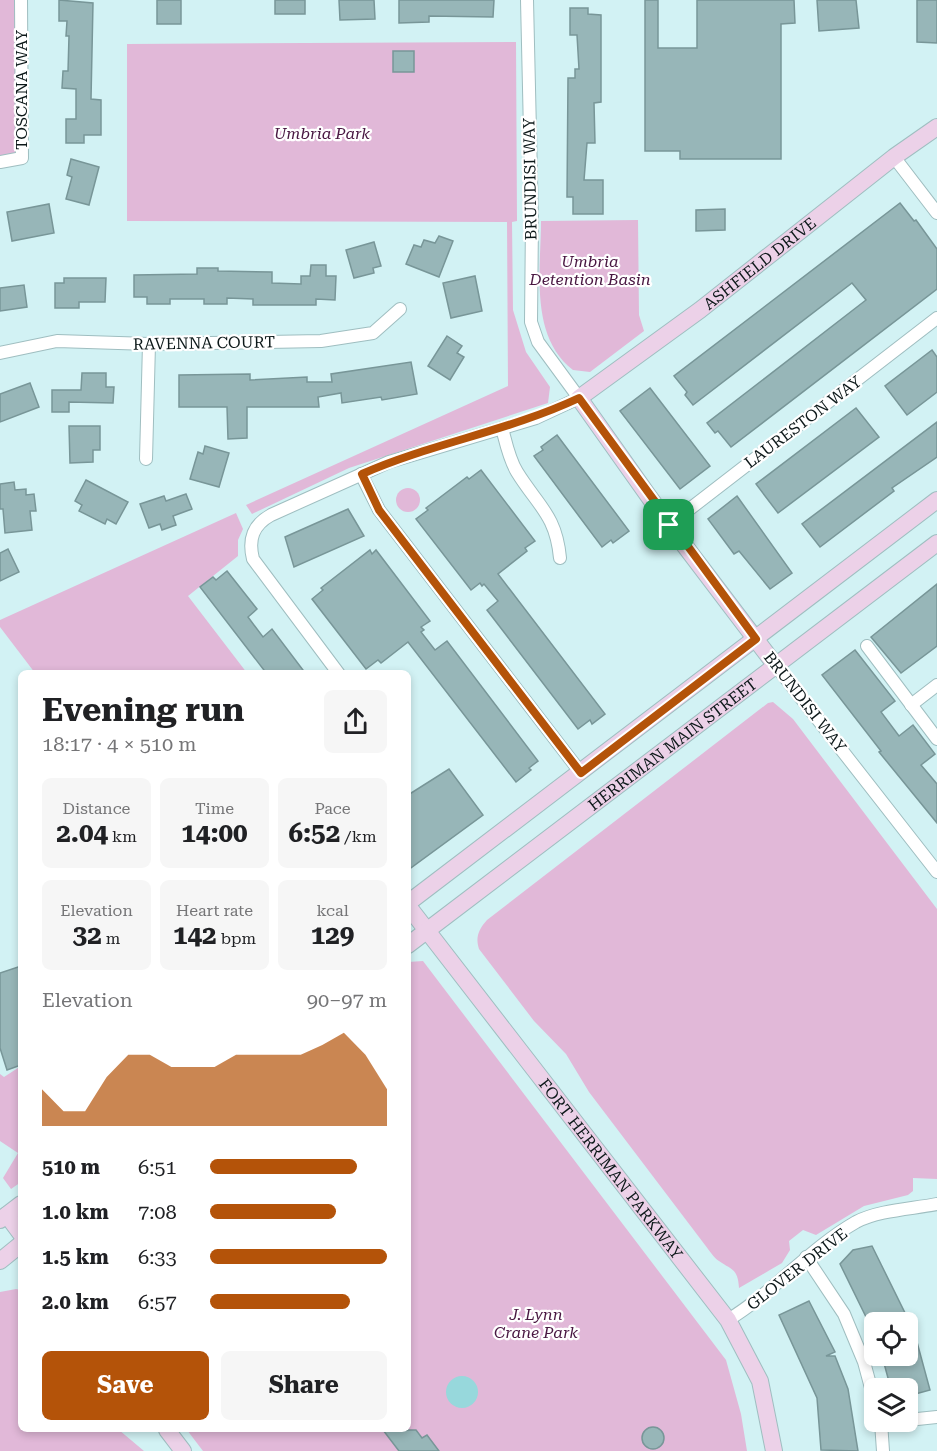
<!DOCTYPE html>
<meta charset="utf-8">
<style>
body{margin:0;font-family:"Roboto Serif",serif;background:#f6f6f6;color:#202124;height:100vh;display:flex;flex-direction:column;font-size:22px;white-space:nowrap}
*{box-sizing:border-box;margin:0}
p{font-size:20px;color:#757577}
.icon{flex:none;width:33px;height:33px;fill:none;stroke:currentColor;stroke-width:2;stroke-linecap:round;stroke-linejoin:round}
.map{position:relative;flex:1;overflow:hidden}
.sheet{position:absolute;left:18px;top:670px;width:393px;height:762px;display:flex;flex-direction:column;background:#fff;border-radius:9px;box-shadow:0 3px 9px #0003}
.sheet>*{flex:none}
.controls{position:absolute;left:864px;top:1312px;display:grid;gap:12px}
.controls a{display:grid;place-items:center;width:54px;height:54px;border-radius:9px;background:#fff;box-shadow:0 3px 9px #0003;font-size:30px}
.pin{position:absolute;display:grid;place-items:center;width:51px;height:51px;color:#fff;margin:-26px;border-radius:12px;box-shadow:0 3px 9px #0006}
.round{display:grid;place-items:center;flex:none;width:63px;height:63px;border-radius:9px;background:#f6f6f6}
.overview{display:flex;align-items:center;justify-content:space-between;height:102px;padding:0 24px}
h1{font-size:33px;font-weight:700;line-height:45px}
.metrics{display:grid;grid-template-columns:repeat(3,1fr);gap:9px;height:102px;padding:6px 24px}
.metrics div{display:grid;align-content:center;border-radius:9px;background:#f6f6f6;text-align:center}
.metrics b{font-size:26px;font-weight:700}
.metrics small{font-size:16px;font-weight:400}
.metrics p{font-size:16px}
.chart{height:168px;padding:12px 24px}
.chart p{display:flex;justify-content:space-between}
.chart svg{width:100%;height:108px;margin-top:6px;fill:#b45309;opacity:.7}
.button{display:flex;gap:12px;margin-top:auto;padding:12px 24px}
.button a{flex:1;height:69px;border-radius:9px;background:#b45309;color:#fff;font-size:24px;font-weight:700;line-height:69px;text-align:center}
.button a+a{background:#f6f6f6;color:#202124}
ul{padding:0 24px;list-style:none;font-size:20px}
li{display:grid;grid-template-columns:96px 72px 1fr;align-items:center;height:45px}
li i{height:15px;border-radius:8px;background:#b45309}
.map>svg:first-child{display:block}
.green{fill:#e1b8d8}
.water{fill:#97d8dc}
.building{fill:#97b6b8;stroke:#789698;stroke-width:1.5}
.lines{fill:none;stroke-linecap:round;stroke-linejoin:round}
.street-casing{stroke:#9fbec0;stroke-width:14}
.secondary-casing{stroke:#9fbec0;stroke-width:18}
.street{stroke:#fff;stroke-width:12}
.secondary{stroke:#ecd1e8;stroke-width:16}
.route-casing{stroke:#fff;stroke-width:12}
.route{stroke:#b45309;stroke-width:8}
.labels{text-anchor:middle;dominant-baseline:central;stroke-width:4.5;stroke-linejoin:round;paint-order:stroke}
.street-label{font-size:16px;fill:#0c1819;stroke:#fff}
.park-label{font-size:16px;font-style:italic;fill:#481641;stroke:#fff}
</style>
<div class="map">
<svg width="937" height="1451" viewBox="0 0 937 1451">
<rect width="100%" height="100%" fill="#d2f2f4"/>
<g class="green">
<polygon points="0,0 21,0 22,158 0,162"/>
<polygon points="516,42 517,221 512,222 513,310 526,352 550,387 548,403 349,468 252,514 246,505 508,386 507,222 127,221 127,44"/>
<path d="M638 220 639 315 644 331 590 372 573 370C529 336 541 269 541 221Z"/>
<circle cx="408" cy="500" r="12"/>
<polygon points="236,513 243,529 238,540 238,556 188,596 247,673 35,673 0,627 0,620"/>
<path d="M773 702 793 719 937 909V1179L913 1178V1191L908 1195 864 1206 816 1235 803 1230 789 1241 790 1250 782 1263 739 1288C738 1269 732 1270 719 1261 714 1258 709 1250 705 1245L589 1092 566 1054 534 1021 479 949C475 937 479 929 487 920L768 703Z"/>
<polygon points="423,961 726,1360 741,1414 747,1451 203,1451 187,1430 408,1430 408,962"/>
<polygon points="21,1066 21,1182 11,1189 3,1178 18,1153 0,1141 0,1074 4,1077"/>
<polygon points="16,1289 21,1290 21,1430 119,1430 144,1451 0,1451 0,1292"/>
</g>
<circle class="water" cx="462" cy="1392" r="16"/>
<g class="building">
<polygon points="59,0 93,3 91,99 101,100 101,135 84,135 84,143 66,143 66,119 76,119 76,89 62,88 63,71 68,71 69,36 66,36 67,21 59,21"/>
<rect x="157" y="0" width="24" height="24"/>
<rect x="275" y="0" width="30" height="14"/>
<polygon points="339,0 374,0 375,19 340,20"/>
<polygon points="399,0 494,0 493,17 429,16 429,22 399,23"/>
<polygon points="645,0 658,0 658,48 697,48 697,0 794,0 795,23 781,24 781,159 680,159 680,151 645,151"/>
<polygon points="817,0 856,0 859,28 819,31"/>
<polygon points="917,0 937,0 937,43 917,42"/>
<polygon points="570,8 588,8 588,14 601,15 601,102 594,103 595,143 587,143 584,180 603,180 603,214 573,214 573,197 567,197 568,78 575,78 575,69 579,69 577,35 570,35"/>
<rect x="393" y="51" width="21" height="21"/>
<polygon points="71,159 99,167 89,205 66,199 72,177 67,175"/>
<polygon points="900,203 914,221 916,220 937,249 937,289 731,447 718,431 715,433 707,423 866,300 852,283 693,405 685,395 687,392 674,376"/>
<polygon points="49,204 54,233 12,241 7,212"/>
<polygon points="725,209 725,230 696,231 696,210"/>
<polygon points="439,236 453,241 439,277 406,264 414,245 421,247 424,240 435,243"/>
<polygon points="374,242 381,266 373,268 374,273 354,278 346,250"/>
<polygon points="311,265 326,265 326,276 336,276 335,300 316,299 316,305 253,305 253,299 227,298 227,304 204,304 204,299 170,299 170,304 147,304 147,297 134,297 134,275 197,274 197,268 218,268 218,271 272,272 272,283 301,284 301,276 310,276"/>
<polygon points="475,276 482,311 451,318 443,283"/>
<polygon points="64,278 106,278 105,302 79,302 79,308 55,308 55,283 64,283"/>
<polygon points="24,285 27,307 0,311 0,288"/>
<polygon points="447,336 462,346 457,353 464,357 450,380 428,366"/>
<polygon points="932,350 937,357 937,392 907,415 885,386"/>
<polygon points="411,362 417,394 382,400 381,397 342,403 341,393 318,397 319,407 247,407 247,438 228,439 227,407 179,407 179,375 250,374 250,380 307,377 307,382 332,382 331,374"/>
<polygon points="82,373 106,373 106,387 114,387 113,403 69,402 69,412 52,412 52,390 81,390"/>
<polygon points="30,383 39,407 0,422 0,394"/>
<polygon points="650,388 710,466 680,489 620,411"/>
<polygon points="856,408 879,437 778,513 756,484"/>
<polygon points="937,422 937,457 892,488 894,491 820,547 802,524"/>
<polygon points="69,426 100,426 100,450 93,450 93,462 70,463"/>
<polygon points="557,435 629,531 613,543 611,540 602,547 534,456 543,450 541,447"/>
<polygon points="205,446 229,453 219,487 190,479 198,452 203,454"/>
<polygon points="481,470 535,541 525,548 527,551 498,574 605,714 592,724 590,720 578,729 487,610 498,601 484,584 482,586 480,583 471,590 416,519 428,510 426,508 467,477 469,479"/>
<polygon points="86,480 128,502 116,524 107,519 105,524 79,511 82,505 75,501"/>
<polygon points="14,482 15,490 26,489 26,495 34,494 36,511 30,511 32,530 5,533 3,509 0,509 0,484"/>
<polygon points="186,494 192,509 173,516 176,525 162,530 160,524 149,528 140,504 164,496 166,501"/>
<polygon points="737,496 792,573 770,589 739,551 734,554 708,519"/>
<polygon points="348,509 364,536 294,567 285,537"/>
<polygon points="8,549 19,572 0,581 0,553"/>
<polygon points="370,550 372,554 376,550 430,621 421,627 424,630 421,632 435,650 447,641 538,761 529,768 531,770 516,782 408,642 381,663 378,660 366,669 312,599 323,590 321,588"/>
<polygon points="227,571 257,609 248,617 263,637 272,629 306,674 267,674 200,587 213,577 216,580"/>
<polygon points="937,584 937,646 901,673 871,637"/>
<polygon points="855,650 895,701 881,712 899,736 913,725 935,754 921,765 937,784 937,823 879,752 881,751 822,675"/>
<polygon points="449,769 483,815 408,870 408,795"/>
<polygon points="21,966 21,1065 7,1070 0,1048 0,973"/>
<polygon points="872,1246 907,1317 894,1323 869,1323 840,1264 853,1250"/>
<polygon points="809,1301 835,1352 826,1356 835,1356 848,1389 858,1451 821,1450 817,1398 779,1315"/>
<polygon points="911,1320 930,1390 908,1396 908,1389 891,1389 882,1356 908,1356 908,1321"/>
<circle cx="653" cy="1438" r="11"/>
<polygon points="383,1430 416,1430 422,1438 427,1435 439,1451 399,1451"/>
</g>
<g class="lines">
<g class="street-casing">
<g id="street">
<polyline points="894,157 937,213"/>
<polyline points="0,162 22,158 21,0"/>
<polyline points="0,353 57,341 149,344 321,341 373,333 400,309"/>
<path d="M502 428C506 443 509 459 517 472 538 506 556 515 560 558"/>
<polyline points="146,459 149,344"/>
<polyline points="361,474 379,510 581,773"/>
<polyline points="669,525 937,318"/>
<polyline points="867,646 937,739"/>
<polyline points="776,666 937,872"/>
<path d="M339 674 253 559C248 539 253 525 271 515L389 462 536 418 579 398 538 342 531 322 532 220 527 0"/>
<polyline points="911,705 937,685"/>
<polyline points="806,1257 844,1314 864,1362 874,1399"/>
<path d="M728 1320C774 1292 809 1249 856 1222 879 1210 912 1209 937 1204"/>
<polyline points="908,1420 937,1417"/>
<polyline points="881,1422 883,1451"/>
</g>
</g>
<g class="secondary-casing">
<g id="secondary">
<path id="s1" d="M776 666 669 525 579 398 700 310 894 157 937 127"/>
<polyline points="408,903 937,500"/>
<path id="s2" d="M408 906 728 1320 760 1381 774 1451"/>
<path id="s3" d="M408 945 937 543"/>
<polyline points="7,1215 21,1234"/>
<polyline points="0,1220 21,1204"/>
<polyline points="0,1261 21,1244"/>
<polyline points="167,1430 183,1451"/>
</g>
</g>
<use href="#street" class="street"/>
<use href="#secondary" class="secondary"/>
</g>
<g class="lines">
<g class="route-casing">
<path id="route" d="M579 398 756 639 581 773 379 510 362 474C432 443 509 431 579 398Z"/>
</g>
<use href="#route" class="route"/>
</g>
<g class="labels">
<g class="street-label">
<text transform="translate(21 90) rotate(-90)">TOSCANA WAY</text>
<text transform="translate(530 179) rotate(-91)">BRUNDISI WAY</text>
<text stroke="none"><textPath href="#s1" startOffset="558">ASHFIELD DRIVE</textPath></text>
<text transform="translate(204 343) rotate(-1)">RAVENNA COURT</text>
<text transform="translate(803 422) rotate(-37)">LAURESTON WAY</text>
<text transform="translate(805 702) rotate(52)">BRUNDISI WAY</text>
<text stroke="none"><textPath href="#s3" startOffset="332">HERRIMAN MAIN STREET</textPath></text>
<text stroke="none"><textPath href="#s2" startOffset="332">FORT HERRIMAN PARKWAY</textPath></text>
<text transform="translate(797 1269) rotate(-38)">GLOVER DRIVE</text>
</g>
<g class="park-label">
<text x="322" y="133">Umbria Park</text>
<text x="590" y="261">Umbria<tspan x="590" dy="18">Detention Basin</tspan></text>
<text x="536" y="1314">J. Lynn<tspan x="536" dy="18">Crane Park</tspan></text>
</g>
</g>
</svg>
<div class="controls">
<a><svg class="icon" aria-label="locate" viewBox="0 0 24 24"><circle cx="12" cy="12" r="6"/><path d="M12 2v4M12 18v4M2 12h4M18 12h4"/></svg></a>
<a><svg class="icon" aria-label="layers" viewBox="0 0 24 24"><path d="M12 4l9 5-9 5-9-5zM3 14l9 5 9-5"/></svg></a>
</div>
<div class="pin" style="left:669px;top:525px;background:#1e9e55"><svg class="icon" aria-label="arrive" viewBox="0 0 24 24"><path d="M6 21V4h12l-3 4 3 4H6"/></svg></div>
<section class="sheet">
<div class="overview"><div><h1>Evening run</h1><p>18:17 · 4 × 510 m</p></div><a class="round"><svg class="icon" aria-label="share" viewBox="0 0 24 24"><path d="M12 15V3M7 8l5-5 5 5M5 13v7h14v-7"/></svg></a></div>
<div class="metrics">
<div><p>Distance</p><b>2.04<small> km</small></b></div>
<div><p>Time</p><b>14:00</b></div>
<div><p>Pace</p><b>6:52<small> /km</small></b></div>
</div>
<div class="metrics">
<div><p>Elevation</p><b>32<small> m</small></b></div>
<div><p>Heart rate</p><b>142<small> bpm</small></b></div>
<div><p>kcal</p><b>129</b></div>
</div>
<div class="chart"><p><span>Elevation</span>90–97 m</p>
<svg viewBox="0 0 160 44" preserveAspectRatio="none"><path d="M0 44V29L10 38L20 38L30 24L40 15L50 15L60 20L70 20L80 20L90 15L100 15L110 15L120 15L130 11L140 6L150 15L160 29V44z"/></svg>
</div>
<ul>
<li><b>510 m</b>6:51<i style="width:83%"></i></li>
<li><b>1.0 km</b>7:08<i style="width:71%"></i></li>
<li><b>1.5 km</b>6:33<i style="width:100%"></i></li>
<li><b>2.0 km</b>6:57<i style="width:79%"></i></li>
</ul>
<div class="button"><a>Save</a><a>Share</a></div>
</section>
</div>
